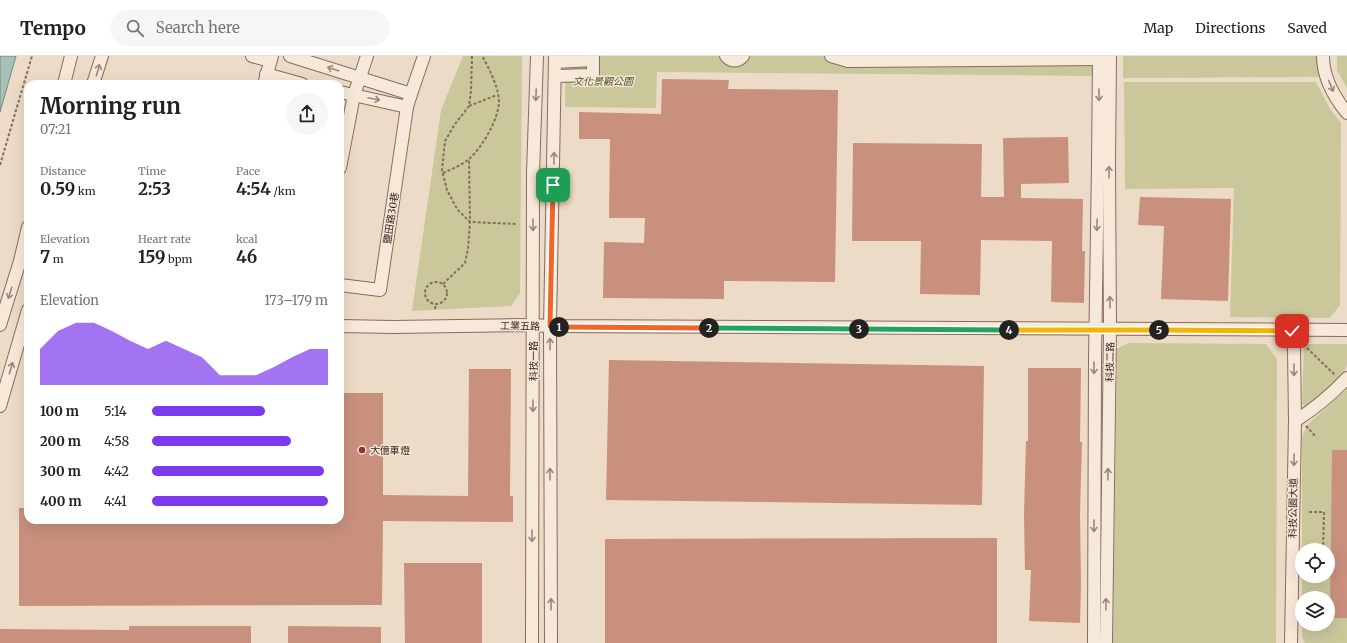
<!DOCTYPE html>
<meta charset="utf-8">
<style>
body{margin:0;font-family:Merriweather,"Noto Sans TC",serif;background:#f6f6f6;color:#222;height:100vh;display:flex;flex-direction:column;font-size:15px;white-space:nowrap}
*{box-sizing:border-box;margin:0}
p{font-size:13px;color:#767676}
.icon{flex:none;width:22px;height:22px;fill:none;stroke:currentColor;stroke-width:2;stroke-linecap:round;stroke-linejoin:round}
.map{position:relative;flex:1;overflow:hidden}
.side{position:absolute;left:24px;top:24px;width:320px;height:444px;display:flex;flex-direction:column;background:#fff;border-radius:12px;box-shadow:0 4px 16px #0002}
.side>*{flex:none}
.fabs{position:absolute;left:1295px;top:487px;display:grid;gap:8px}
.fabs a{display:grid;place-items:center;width:40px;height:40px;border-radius:50%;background:#fff;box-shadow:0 4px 16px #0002;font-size:20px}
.pin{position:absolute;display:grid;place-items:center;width:34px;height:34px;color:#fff;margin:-17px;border-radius:8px;box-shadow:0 2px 6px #0006}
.km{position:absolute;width:20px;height:20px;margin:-10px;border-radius:50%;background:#222;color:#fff;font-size:11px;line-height:20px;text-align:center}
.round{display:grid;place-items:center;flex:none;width:42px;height:42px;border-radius:21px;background:#f6f6f6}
.summary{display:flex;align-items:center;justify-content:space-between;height:68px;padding:0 16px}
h1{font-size:22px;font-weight:700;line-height:30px}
.stats{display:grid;grid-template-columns:repeat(3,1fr);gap:6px;height:68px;padding:4px 16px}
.stats div{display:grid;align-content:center}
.stats b{font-size:17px;font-weight:700}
.stats small{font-size:11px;font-weight:400}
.stats p{font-size:11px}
.chart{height:112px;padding:8px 16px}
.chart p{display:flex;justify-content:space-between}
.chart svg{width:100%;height:72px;margin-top:4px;fill:#7c3aed;opacity:.7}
ul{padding:0 16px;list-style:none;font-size:13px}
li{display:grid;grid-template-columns:64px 48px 1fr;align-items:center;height:30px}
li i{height:10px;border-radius:5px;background:#7c3aed}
header{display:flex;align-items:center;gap:24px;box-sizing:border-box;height:56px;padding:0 20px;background:#fff;border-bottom:1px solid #e0e0e0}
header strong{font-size:19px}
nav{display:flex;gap:22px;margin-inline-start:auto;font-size:14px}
.search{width:280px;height:36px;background:#f6f6f6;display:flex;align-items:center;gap:10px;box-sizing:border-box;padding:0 14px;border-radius:22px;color:#767676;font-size:15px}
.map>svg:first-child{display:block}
.green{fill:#cac89b}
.water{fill:#a8c0b5;stroke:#6e8e81}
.building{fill:#c9907e}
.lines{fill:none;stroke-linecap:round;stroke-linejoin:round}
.minor-casing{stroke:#876c5d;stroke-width:14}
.path{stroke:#876c5d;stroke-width:2;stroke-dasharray:3 2;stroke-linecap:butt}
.minor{stroke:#f7e9d9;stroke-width:12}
.oneway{stroke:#98887c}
.split-1-casing{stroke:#fff;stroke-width:8}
.split-2-casing{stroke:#fff;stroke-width:8}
.split-3-casing{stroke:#fff;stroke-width:8}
.split-4-casing{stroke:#fff;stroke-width:8}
.split-5-casing{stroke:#fff;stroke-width:8}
.split-6-casing{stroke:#fff;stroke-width:8}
.split-1{stroke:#f0652b;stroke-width:5}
.split-2{stroke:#f0652b;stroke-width:5}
.split-3{stroke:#22a559;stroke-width:5}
.split-4{stroke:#22a559;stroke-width:5}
.split-5{stroke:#f5b400;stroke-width:5}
.split-6{stroke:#f5b400;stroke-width:5}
.poi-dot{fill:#932f41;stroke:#f4e6d6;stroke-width:1.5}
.labels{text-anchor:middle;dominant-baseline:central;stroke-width:3;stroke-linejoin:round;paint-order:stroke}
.park-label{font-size:10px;font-style:italic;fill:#505427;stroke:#f4e6d6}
.street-label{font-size:10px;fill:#382720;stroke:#f4e6d6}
.poi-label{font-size:10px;fill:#382720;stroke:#f4e6d6;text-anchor:start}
</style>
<header>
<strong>Tempo</strong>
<div class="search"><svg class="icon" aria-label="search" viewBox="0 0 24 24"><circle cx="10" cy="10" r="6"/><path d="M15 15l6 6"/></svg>Search here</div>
<nav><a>Map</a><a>Directions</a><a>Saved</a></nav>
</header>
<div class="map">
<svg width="1347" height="587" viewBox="0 0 1347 587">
<rect width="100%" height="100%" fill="#ecdbc6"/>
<g class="green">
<polygon points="463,0 522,0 520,237 511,250 412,255 441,54"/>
<polygon points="566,0 1094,0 1094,20 657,16 656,52 565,51"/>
<polygon points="1123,0 1319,0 1319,21 1123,22"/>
<polygon points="1337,0 1347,0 1347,32 1337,14"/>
<polygon points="1124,26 1316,26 1330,53 1341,67 1340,249 1330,262 1230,261 1234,132 1125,133"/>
<polygon points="1128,287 1266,288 1277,303 1276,587 1113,587 1117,293"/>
<polygon points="1304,288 1347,288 1347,308 1344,317 1311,350 1306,351 1302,348"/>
<polygon points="1347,333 1347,587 1305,587 1302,581 1302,568 1328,568 1328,542 1302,542 1302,520 1328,520 1328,494 1302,494 1302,381 1307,369"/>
</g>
<polygon class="water" points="0,0 16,0 0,56"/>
<g class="building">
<polygon points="662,23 729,24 728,33 838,34 835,226 724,225 724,243 603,242 604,186 644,187 645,162 609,162 610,83 579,83 579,56 661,58"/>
<polygon points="1068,81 1069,127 1021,128 1021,142 1083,143 1082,195 1085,195 1084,247 1051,246 1052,185 981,184 980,239 920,238 921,185 852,185 853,87 982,88 981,141 1004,141 1003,82"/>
<polygon points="1140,141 1231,143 1228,245 1161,243 1164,170 1138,169"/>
<polygon points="609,304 984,310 982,449 606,444"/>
<polygon points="1028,312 1081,312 1080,386 1082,386 1080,458 1081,529 1080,567 1029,565 1031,514 1025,514 1024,459 1026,385 1028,385"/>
<polygon points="469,313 511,313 510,440 513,440 513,466 383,465 382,549 19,550 19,452 28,452 28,464 340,464 340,337 383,337 383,439 468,440"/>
<polygon points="1332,394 1347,394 1347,562 1330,562"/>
<polygon points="997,482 997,587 605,587 605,483"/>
<polygon points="404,507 482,507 482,587 405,587"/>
<polygon points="129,570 251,570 251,587 0,587 0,573 129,574"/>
<polygon points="288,570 381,571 381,587 288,587"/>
</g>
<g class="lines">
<g class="minor-casing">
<g id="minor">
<polyline points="252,0 270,5"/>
<polyline points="290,0 411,38"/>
<path d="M726 0C731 6 738 6 743 0"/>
<polyline points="831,0 848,5 1099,3"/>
<path d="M1323 0C1323 21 1334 41 1347 57"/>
<polyline points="555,6 593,4"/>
<polyline points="266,18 302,28"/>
<polyline points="555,20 593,19 593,0"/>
<polyline points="64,28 71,0"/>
<polyline points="93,28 102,0"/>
<polyline points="264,28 272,0"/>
<polyline points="340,36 407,51"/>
<polyline points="340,112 354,39 367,0"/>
<polyline points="340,229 380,234 407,51 411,38 424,0"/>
<polyline points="0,269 20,205 28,171"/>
<polyline points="340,270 393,271 533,269 550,270 1347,274"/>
<polyline points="0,350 28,254"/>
<path d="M1295 365C1314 353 1332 338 1347 322"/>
<polyline points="532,587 533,117 537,0"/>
<polyline points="551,587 550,270 555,0"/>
<polyline points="1094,587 1095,303 1098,108 1099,0"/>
<polyline points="1106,587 1110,273 1109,108 1110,0"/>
<polyline points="1291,587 1295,365 1294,293 1292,275"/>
</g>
</g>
<g class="path">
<polyline points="472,0 471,35 469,50 455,68 445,85 442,114 447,134 457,153 470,166 517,168"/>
<polyline points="469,50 497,39"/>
<polyline points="0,109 32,0"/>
<path d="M443 117C452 113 462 109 470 102 483 90 498 64 499 46 499 32 489 12 482 0"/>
<circle cx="436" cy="237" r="11"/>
<polyline points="443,228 465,207 468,193 470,166 469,103"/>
<polyline points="435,253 436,248"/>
<polyline points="1307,292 1335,319"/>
<polyline points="1306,370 1316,381"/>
<polyline points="1309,456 1324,456 1323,494"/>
</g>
<use href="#minor" class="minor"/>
</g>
<defs><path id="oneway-shaft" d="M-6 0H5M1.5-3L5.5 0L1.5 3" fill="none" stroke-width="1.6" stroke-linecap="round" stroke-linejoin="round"/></defs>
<g class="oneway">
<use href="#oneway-shaft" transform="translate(333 13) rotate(-162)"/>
<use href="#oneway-shaft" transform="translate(98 14) rotate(-74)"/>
<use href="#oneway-shaft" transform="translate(1331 30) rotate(68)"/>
<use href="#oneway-shaft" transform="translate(536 39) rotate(92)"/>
<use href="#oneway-shaft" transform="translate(1099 39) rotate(90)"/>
<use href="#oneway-shaft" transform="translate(374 43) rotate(12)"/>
<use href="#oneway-shaft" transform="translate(554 102) rotate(-89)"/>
<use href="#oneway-shaft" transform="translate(1109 116) rotate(-91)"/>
<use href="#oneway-shaft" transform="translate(533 169) rotate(90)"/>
<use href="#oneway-shaft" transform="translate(1097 169) rotate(91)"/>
<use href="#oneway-shaft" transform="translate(10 237) rotate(107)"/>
<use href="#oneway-shaft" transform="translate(1110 246) rotate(-91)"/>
<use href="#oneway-shaft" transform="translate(550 288) rotate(-90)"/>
<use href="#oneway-shaft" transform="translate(11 312) rotate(-74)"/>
<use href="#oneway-shaft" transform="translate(1094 312) rotate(90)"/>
<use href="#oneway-shaft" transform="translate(1294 314) rotate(90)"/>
<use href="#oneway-shaft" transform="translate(533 350) rotate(90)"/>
<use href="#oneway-shaft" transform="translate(1294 404) rotate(91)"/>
<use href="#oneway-shaft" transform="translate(550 418) rotate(-90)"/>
<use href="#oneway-shaft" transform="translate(1108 418) rotate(-89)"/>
<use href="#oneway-shaft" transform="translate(1094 470) rotate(90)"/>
<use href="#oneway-shaft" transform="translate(532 480) rotate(90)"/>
<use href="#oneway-shaft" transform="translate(551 548) rotate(-90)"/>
<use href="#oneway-shaft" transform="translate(1106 548) rotate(-89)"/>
</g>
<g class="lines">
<g class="split-1-casing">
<polyline id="split-1" points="553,129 550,270 559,271"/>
</g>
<g class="split-2-casing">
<polyline id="split-2" points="559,271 709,272"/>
</g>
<g class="split-3-casing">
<polyline id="split-3" points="709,272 859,273"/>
</g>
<g class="split-4-casing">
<polyline id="split-4" points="859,273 1009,274"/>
</g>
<g class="split-5-casing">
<polyline id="split-5" points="1009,274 1159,274"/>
</g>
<g class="split-6-casing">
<polyline id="split-6" points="1159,274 1292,275"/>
</g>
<use href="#split-1" class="split-1"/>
<use href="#split-2" class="split-2"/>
<use href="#split-3" class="split-3"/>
<use href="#split-4" class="split-4"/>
<use href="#split-5" class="split-5"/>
<use href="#split-6" class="split-6"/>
</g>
<circle class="poi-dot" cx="362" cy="394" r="4"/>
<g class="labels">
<g class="park-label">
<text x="603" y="25">文化景觀公園</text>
</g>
<g class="street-label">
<text transform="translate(391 162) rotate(-81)">鹽田路30巷</text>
<text transform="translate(520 270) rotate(1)">工業五路</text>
<text transform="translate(533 305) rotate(-90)">科技一路</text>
<text transform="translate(1110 306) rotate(-89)">科技二路</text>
<text transform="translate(1293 452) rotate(-89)">科技公園大道</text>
</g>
<g class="poi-label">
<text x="370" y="394">大億車燈</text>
</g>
</g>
</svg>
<div class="fabs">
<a><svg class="icon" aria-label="locate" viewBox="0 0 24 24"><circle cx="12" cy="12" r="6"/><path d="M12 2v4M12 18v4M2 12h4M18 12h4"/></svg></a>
<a><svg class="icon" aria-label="layers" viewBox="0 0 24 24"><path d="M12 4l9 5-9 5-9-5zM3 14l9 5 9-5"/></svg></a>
</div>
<div class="pin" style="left:553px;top:129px;background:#1e9e55"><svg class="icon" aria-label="arrive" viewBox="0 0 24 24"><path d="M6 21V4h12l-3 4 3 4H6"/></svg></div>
<div class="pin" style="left:1292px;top:275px;background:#d93025"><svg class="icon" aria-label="check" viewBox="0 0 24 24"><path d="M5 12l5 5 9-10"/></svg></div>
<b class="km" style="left:559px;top:271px">1</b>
<b class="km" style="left:709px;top:272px">2</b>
<b class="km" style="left:859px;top:273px">3</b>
<b class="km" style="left:1009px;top:274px">4</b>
<b class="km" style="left:1159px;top:274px">5</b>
<section class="side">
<div class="summary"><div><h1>Morning run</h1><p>07:21</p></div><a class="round"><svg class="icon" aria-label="share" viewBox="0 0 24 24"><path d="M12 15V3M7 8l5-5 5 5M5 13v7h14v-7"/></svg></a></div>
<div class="stats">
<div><p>Distance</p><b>0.59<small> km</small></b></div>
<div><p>Time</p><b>2:53</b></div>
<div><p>Pace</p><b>4:54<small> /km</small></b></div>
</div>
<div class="stats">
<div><p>Elevation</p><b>7<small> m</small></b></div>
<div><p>Heart rate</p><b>159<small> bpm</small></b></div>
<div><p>kcal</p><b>46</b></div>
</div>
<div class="chart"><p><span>Elevation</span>173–179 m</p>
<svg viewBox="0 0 160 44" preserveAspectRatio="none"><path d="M0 44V22L10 11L20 6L30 6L40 11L50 17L60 22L70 17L80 22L90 27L100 38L110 38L120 38L130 33L140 27L150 22L160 22V44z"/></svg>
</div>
<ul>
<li><b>100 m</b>5:14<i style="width:64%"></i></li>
<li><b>200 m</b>4:58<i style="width:79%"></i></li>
<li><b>300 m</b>4:42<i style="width:98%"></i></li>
<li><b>400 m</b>4:41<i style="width:100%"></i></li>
</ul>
</section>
</div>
